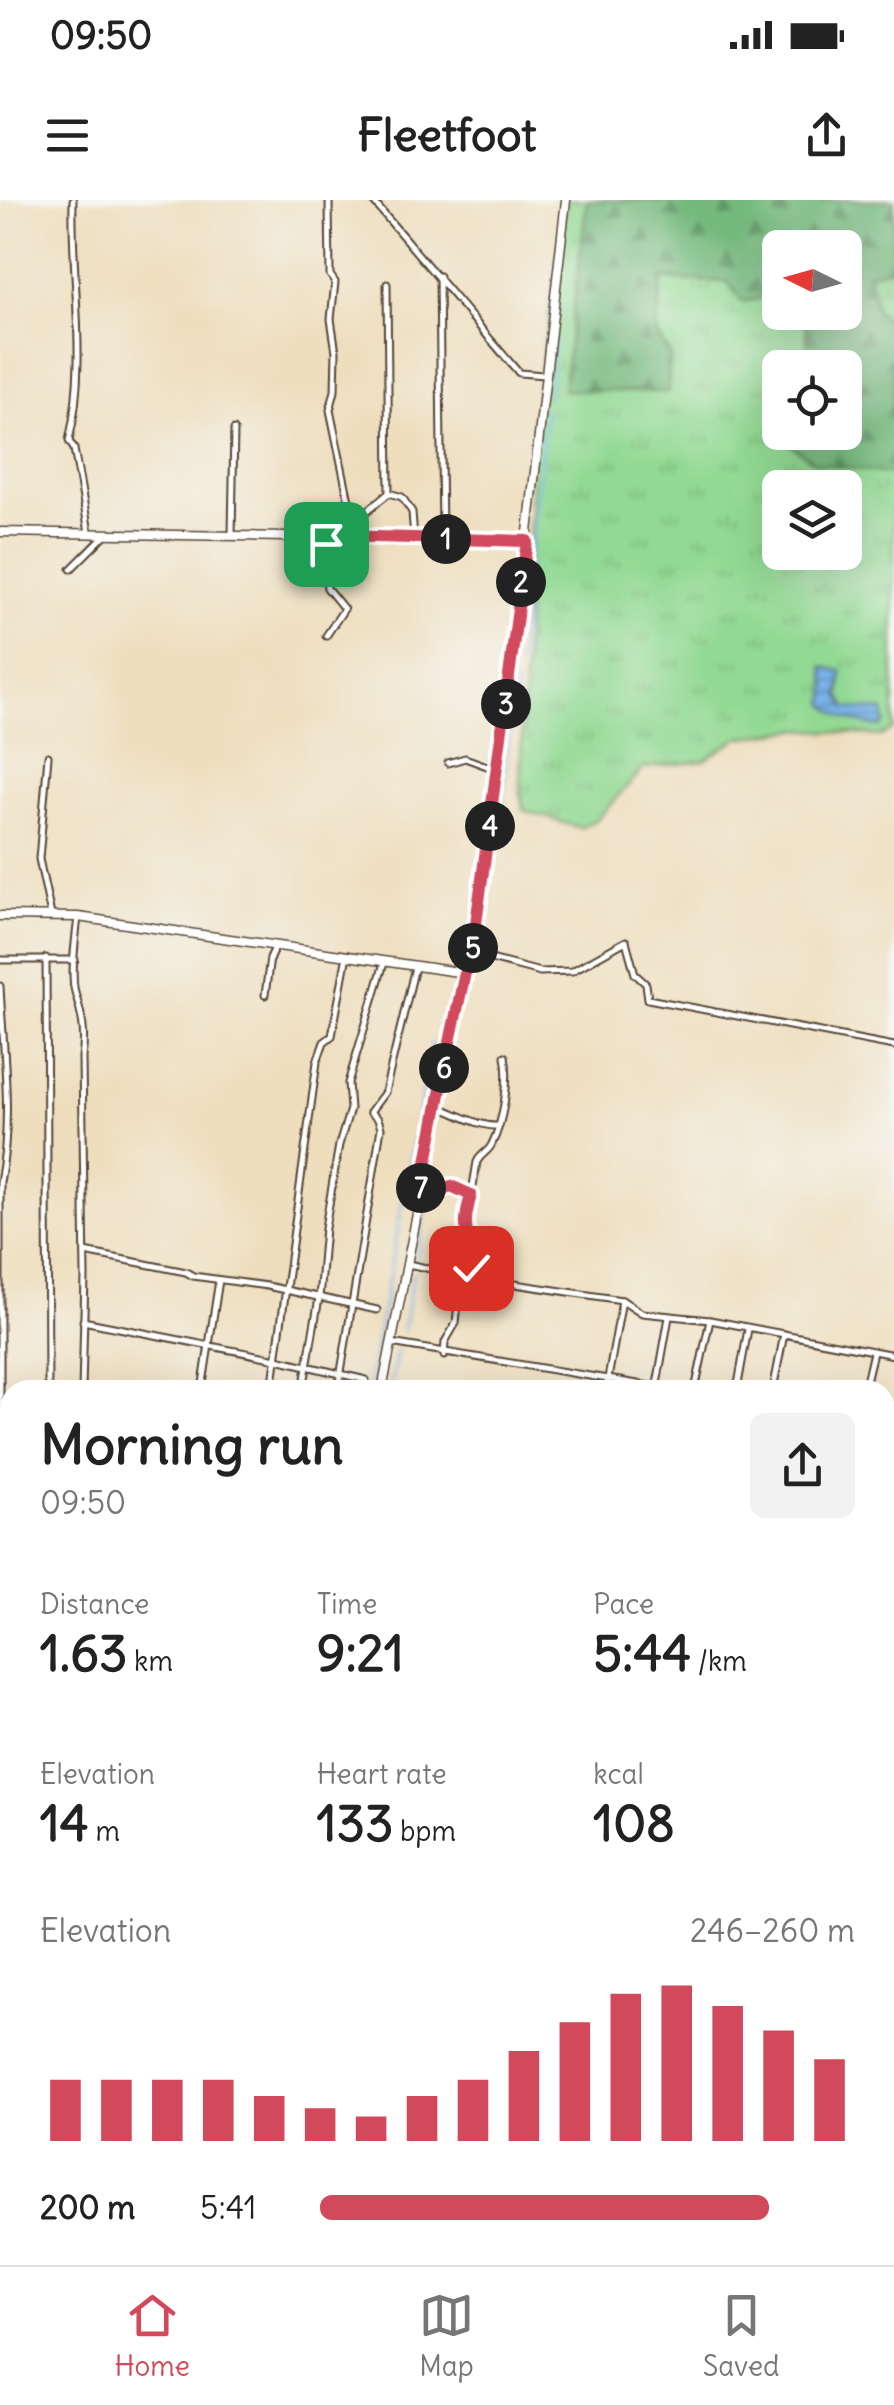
<!DOCTYPE html>
<meta charset="utf-8">
<style>
body{margin:0;font-family:Delius,sans-serif;background:#f2f2f2;color:#222;height:100vh;display:flex;flex-direction:column;font-size:38px;white-space:nowrap}
*{box-sizing:border-box;margin:0}
p{font-size:32px;color:#767676}
.icon{flex:none;width:55px;height:55px;fill:none;stroke:currentColor;stroke-width:2;stroke-linecap:round;stroke-linejoin:round}
.map{position:relative;flex:1;overflow:hidden}
.side{position:absolute;left:0px;top:1180px;width:895px;height:885px;display:flex;flex-direction:column;background:#fff;border-radius:30px 30px 0 0;box-shadow:0 10px 40px #0002}
.side>*{flex:none}
.needle{width:65px;rotate:275deg}
.fabs{position:absolute;left:762px;top:30px;display:grid;gap:20px}
.fabs a{display:grid;place-items:center;width:100px;height:100px;border-radius:15px;background:#fff;box-shadow:0 10px 40px #0002;font-size:50px}
.pin{position:absolute;display:grid;place-items:center;width:85px;height:85px;color:#fff;margin:-42px;border-radius:20px;box-shadow:0 5px 15px #0006}
.km{position:absolute;width:50px;height:50px;margin:-25px;border-radius:50%;background:#222;color:#fff;font-size:28px;line-height:50px;text-align:center}
.round{display:grid;place-items:center;flex:none;width:105px;height:105px;border-radius:15px;background:#f2f2f2}
.headline{display:flex;align-items:center;justify-content:space-between;height:170px;padding:0 40px}
h1{font-size:55px;font-weight:700;line-height:75px}
.figures{display:grid;grid-template-columns:repeat(3,1fr);gap:15px;height:170px;padding:10px 40px}
.figures div{display:grid;align-content:center}
.figures b{font-size:50px;font-weight:700}
.figures small{font-size:28px;font-weight:400}
.figures p{font-size:28px}
.chart{height:280px;padding:20px 40px}
.chart p{display:flex;justify-content:space-between}
.chart svg{width:100%;height:180px;margin-top:10px;stroke:#d1495b;stroke-width:6}
ul{padding:0 40px;list-style:none;font-size:32px}
li{display:grid;grid-template-columns:160px 120px 1fr;align-items:center;height:75px}
li i{height:25px;border-radius:12px;background:#d1495b}
.status{display:flex;justify-content:space-between;align-items:center;height:70px;padding:0 50px;background:#fff;direction:ltr}
.status svg{height:28px;fill:currentColor}
header{display:flex;justify-content:space-between;align-items:center;height:130px;padding:0 40px;background:#fff;font-size:45px;font-weight:700}
.tab-bar{display:flex;justify-content:space-around;align-items:center;height:140px;border-top:2px solid #e0e0e0;background:#fff;font-size:28px;color:#767676}
.tab-bar a{display:grid;justify-items:center;gap:5px}
.tab-bar .current{color:#d1495b}
.map>svg:first-child{display:block}
.grass{fill:url(#grass-tufts);stroke:#668258;stroke-width:2.5;fill-rule:evenodd}
.forest{fill:url(#forest-firs);stroke:#58724e;stroke-width:2.5}
.wetland{fill:url(#wetland-marsh);stroke:#668258;stroke-width:2.5}
.water{fill:url(#water-rules);stroke:#5a6e84;stroke-width:2.5}
.lines{fill:none;stroke-linecap:round;stroke-linejoin:round}
.stream{stroke:#78b3e9;stroke-width:2.5}
.street-casing{stroke:#564536;stroke-width:9}
.secondary-casing{stroke:#564536;stroke-width:11}
.street{stroke:#fff;stroke-width:5}
.secondary{stroke:#fff;stroke-width:8}
.route-casing{stroke:#fff;stroke-width:20}
.route{stroke:#d1495b;stroke-width:12}
</style>
<div class="status"><b>09:50</b><svg viewBox="0 0 49 12"><path d="M0 12V9h3v3zM5 12V6h3v6zM10 12V3h3v9zM15 12V0h3v12zM26 1h20v11H26zM47 4h2v5h-2z"/></svg></div>
<header><svg class="icon" aria-label="menu" viewBox="0 0 24 24"><path d="M4 6h16M4 12h16M4 18h16"/></svg>Fleetfoot<svg class="icon" aria-label="share" viewBox="0 0 24 24"><path d="M12 15V3M7 8l5-5 5 5M5 13v7h14v-7"/></svg></header>
<div class="map">
<svg width="894" height="2065" viewBox="0 0 894 2065">
<defs>
<pattern id="grass-tufts" width="24" height="20" patternUnits="userSpaceOnUse" patternTransform="scale(2.5)"><rect width="24" height="20" fill="#92d993"/><path d="M3 7l-1-3M5 7V3M7 7l1-3M15 17l-1-3M17 17v-4M19 17l1-3" fill="none" stroke="#7fba7e"/></pattern>
<pattern id="forest-firs" width="22" height="20" patternUnits="userSpaceOnUse" patternTransform="scale(2.5)"><rect width="22" height="20" fill="#75b97d"/><path d="M5 1l3.5 6h-7zM16 11l3.5 6h-7z" fill="#619766"/></pattern>
<pattern id="wetland-marsh" width="20" height="14" patternUnits="userSpaceOnUse" patternTransform="scale(2.5)"><rect width="20" height="14" fill="#92d993"/><path d="M1 5h8M5 5V1M11 12h8M15 12V8" fill="none" stroke="#7fba7e"/></pattern>
<pattern id="water-rules" width="6" height="5" patternUnits="userSpaceOnUse" patternTransform="scale(2.5)"><rect width="6" height="5" fill="#78b3e9"/><path d="M0 2.5h6" fill="none" stroke="#6492bc"/></pattern>
</defs>
<rect width="100%" height="100%" fill="#f6f6f2"/>
<filter id="ink" filterUnits="userSpaceOnUse"><feTurbulence type="fractalNoise" baseFrequency=".01" numOctaves="2"/><feDisplacementMap in="SourceGraphic" scale="20" xChannelSelector="R" yChannelSelector="G"/><feConvolveMatrix kernelMatrix="1 2 1 2 8 2 1 2 1" color-interpolation-filters="sRGB"/></filter>
<filter id="wash" filterUnits="userSpaceOnUse"><feTurbulence type="fractalNoise" baseFrequency=".0048" numOctaves="4" result="noise"/><feDisplacementMap in="SourceGraphic" scale="40" xChannelSelector="R" yChannelSelector="G"/><feGaussianBlur stdDeviation="2.25" result="paint"/><feColorMatrix in="noise" values="0 0 0 0 0 0 0 0 0 0 0 0 0 0 0 0 0 1.4 0 .05"/><feComposite in="paint" operator="in"/></filter>
<g filter="url(#wash)">
<rect width="100%" height="100%" fill="#eedebe"/>
<path class="grass" d="M567 0H894V529L882 536 799 529 738 538 703 561 644 568 598 618 580 628 523 610 520 582 534 214ZM780 48H845V112H780ZM780 168H845V232H780ZM780 288H845V352H780Z"/>
<polygon class="forest" points="587,0 894,0 894,68 868,73 877,113 894,121 894,275 816,263 770,230 780,221 780,232 845,232 845,168 809,167 805,113 845,112 845,48 780,48 780,94 742,102 728,82 662,79 656,134 670,154 668,192 563,190"/>
<g class="wetland">
<polygon points="885,1922 894,1929 894,2065 837,2065 837,2059 846,2055 885,2055"/>
<polygon points="424,2055 606,2055 744,2065 499,2065 495,2058 475,2065"/>
</g>
<g class="water">
<path d="M823 467 842 471 840 496 847 508 884 511 885 523 881 527C863 525 838 518 825 504L827 486Z"/>
<polygon points="885,1755 894,1765 894,1929 885,1922"/>
<polygon points="354,2055 424,2055 475,2065 297,2065 302,2061"/>
</g>
<g class="lines">
<g class="stream">
<polyline points="548,197 555,137"/>
<polyline points="518,466 546,209"/>
<polyline points="502,620 506,555 516,486"/>
<polyline points="416,1061 427,1000"/>
<polyline points="403,1131 413,1073"/>
<polyline points="368,1190 432,843"/>
<polyline points="390,1190 397,1151"/>
</g>
</g>
</g>
<g filter="url(#ink)">
<g class="lines">
<g class="street-casing">
<g id="street">
<path d="M73 0C71 82 88 159 69 241L74 249 89 332"/>
<polyline points="329,0 330,75 335,82 331,119 336,152 335,191 330,210 350,306 346,329"/>
<polyline points="372,0 519,173 544,175"/>
<polyline points="439,76 442,338"/>
<polyline points="387,84 389,293"/>
<polyline points="232,334 234,230"/>
<polyline points="71,369 104,336"/>
<polyline points="326,436 344,409 327,388 323,362 326,345 389,293 402,297 412,312 414,338"/>
<polyline points="48,556 39,659 51,715"/>
<polyline points="448,563 465,558 498,570"/>
<path d="M78 717C76 735 70 775 75 792 82 815 86 832 82 857L85 1077 82 1190"/>
<polyline points="472,754 540,772 572,771 626,741 635,774 646,784 648,799 894,846"/>
<polyline points="46,758 48,1190"/>
<polyline points="0,760 75,760"/>
<path d="M0 786C3 850 13 919 0 982V1216"/>
<polyline points="265,795 270,758 276,745"/>
<path d="M439 907C459 914 479 927 498 926"/>
<polyline points="420,998 451,985 471,995"/>
<polyline points="85,1052 186,1072 193,1076 267,1086 377,1110"/>
<polyline points="408,1064 468,1077 622,1100 642,1113 710,1120 894,1155"/>
<polyline points="83,1121 277,1159 366,1180"/>
<polyline points="391,1143 674,1190"/>
<path d="M444 1156 445 1142 456 1123 459 1092 471 1068 475 1047 466 1035V1028L477 962C481 953 488 953 492 944 503 922 510 881 505 856"/>
<polyline points="202,1190 219,1080"/>
<polyline points="272,1190 317,862 324,842 332,836 347,755"/>
<polyline points="303,1190 319,1098 325,1028 339,945 350,909 348,883 384,763"/>
<polyline points="338,1190 381,928 378,919 370,912 385,892 415,767"/>
<polyline points="606,1190 622,1100"/>
<polyline points="656,1190 669,1117"/>
<polyline points="695,1190 710,1120"/>
<polyline points="737,1190 748,1129"/>
<polyline points="773,1190 784,1134"/>
<polyline points="864,1190 873,1152"/>
<polyline points="0,1220 10,1220"/>
<polyline points="885,1327 894,1281"/>
<polyline points="0,1430 10,1417"/>
<polyline points="0,1478 10,1466"/>
<polyline points="885,1521 894,1525"/>
<polyline points="0,1528 10,1516"/>
<polyline points="0,1572 10,1580"/>
<polyline points="0,1585 10,1573"/>
<polyline points="0,1634 10,1622"/>
<polyline points="0,1662 10,1671"/>
<polyline points="0,1678 10,1665"/>
<polyline points="0,1739 10,1727"/>
<polyline points="0,1797 10,1785"/>
<polyline points="0,1851 8,1855 10,1853"/>
<polyline points="10,1958 10,1975"/>
<polyline points="12,2055 13,2065"/>
<polyline points="47,2055 47,2065"/>
<polyline points="113,2055 117,2065"/>
<polyline points="93,2065 105,2055"/>
</g>
</g>
<g class="secondary-casing">
<g id="secondary">
<polyline points="0,332 527,341"/>
<polyline points="0,716 78,717 465,773"/>
<polyline points="382,1190 465,773 472,754 527,341 566,0"/>
<polyline points="0,1366 10,1369"/>
<polyline points="0,1962 10,1958"/>
</g>
</g>
<use href="#street" class="street"/>
<use href="#secondary" class="secondary"/>
</g>
</g>
<g class="lines" filter="url(#ink)">
<g class="route-casing">
<path id="route" d="M326 344 336 336 527 341 472 754 465 773 450 842 420 998 451 986 471 995C466 1013 461 1033 475 1047L471 1068"/>
</g>
<use href="#route" class="route"/>
</g>
</svg>
<div class="fabs">
<a><svg class="needle" viewBox="-14 -14 28 28"><path d="M0-13l5 13h-10z" fill="#e53935"/><path d="M0 13l5-13h-10z" fill="#767676"/></svg></a>
<a><svg class="icon" aria-label="locate" viewBox="0 0 24 24"><circle cx="12" cy="12" r="6"/><path d="M12 2v4M12 18v4M2 12h4M18 12h4"/></svg></a>
<a><svg class="icon" aria-label="layers" viewBox="0 0 24 24"><path d="M12 4l9 5-9 5-9-5zM3 14l9 5 9-5"/></svg></a>
</div>
<div class="pin" style="left:326px;top:344px;background:#1e9e55"><svg class="icon" aria-label="arrive" viewBox="0 0 24 24"><path d="M6 21V4h12l-3 4 3 4H6"/></svg></div>
<div class="pin" style="left:471px;top:1068px;background:#d93025"><svg class="icon" aria-label="check" viewBox="0 0 24 24"><path d="M5 12l5 5 9-10"/></svg></div>
<b class="km" style="left:446px;top:339px">1</b>
<b class="km" style="left:521px;top:382px">2</b>
<b class="km" style="left:506px;top:504px">3</b>
<b class="km" style="left:490px;top:626px">4</b>
<b class="km" style="left:473px;top:748px">5</b>
<b class="km" style="left:444px;top:868px">6</b>
<b class="km" style="left:421px;top:988px">7</b>
<section class="side">
<div class="headline"><div><h1>Morning run</h1><p>09:50</p></div><a class="round"><svg class="icon" aria-label="share" viewBox="0 0 24 24"><path d="M12 15V3M7 8l5-5 5 5M5 13v7h14v-7"/></svg></a></div>
<div class="figures">
<div><p>Distance</p><b>1.63<small> km</small></b></div>
<div><p>Time</p><b>9:21</b></div>
<div><p>Pace</p><b>5:44<small> /km</small></b></div>
</div>
<div class="figures">
<div><p>Elevation</p><b>14<small> m</small></b></div>
<div><p>Heart rate</p><b>133<small> bpm</small></b></div>
<div><p>kcal</p><b>108</b></div>
</div>
<div class="chart"><p><span>Elevation</span>246–260 m</p>
<svg viewBox="0 0 160 44" preserveAspectRatio="none"><path d="M5 44V29M15 44V29M25 44V29M35 44V29M45 44V33M55 44V36M65 44V38M75 44V33M85 44V29M95 44V22M105 44V15M115 44V8M125 44V6M135 44V11M145 44V17M155 44V24"/></svg>
</div>
<ul>
<li><b>200 m</b>5:41<i style="width:84%"></i></li>
</ul>
</section>
</div>
<nav class="tab-bar">
<a class="current"><svg class="icon" aria-label="home" viewBox="0 0 24 24"><path d="M3 11l9-7 9 7M6 9v11h12V9"/></svg>Home</a>
<a><svg class="icon" aria-label="map" viewBox="0 0 24 24"><path d="M3 6l6-2 6 2 6-2v14l-6 2-6-2-6 2zM9 4v14M15 6v14"/></svg>Map</a>
<a><svg class="icon" aria-label="saved" viewBox="0 0 24 24"><path d="M7 4h10v16l-5-4-5 4z"/></svg>Saved</a>
</nav>
